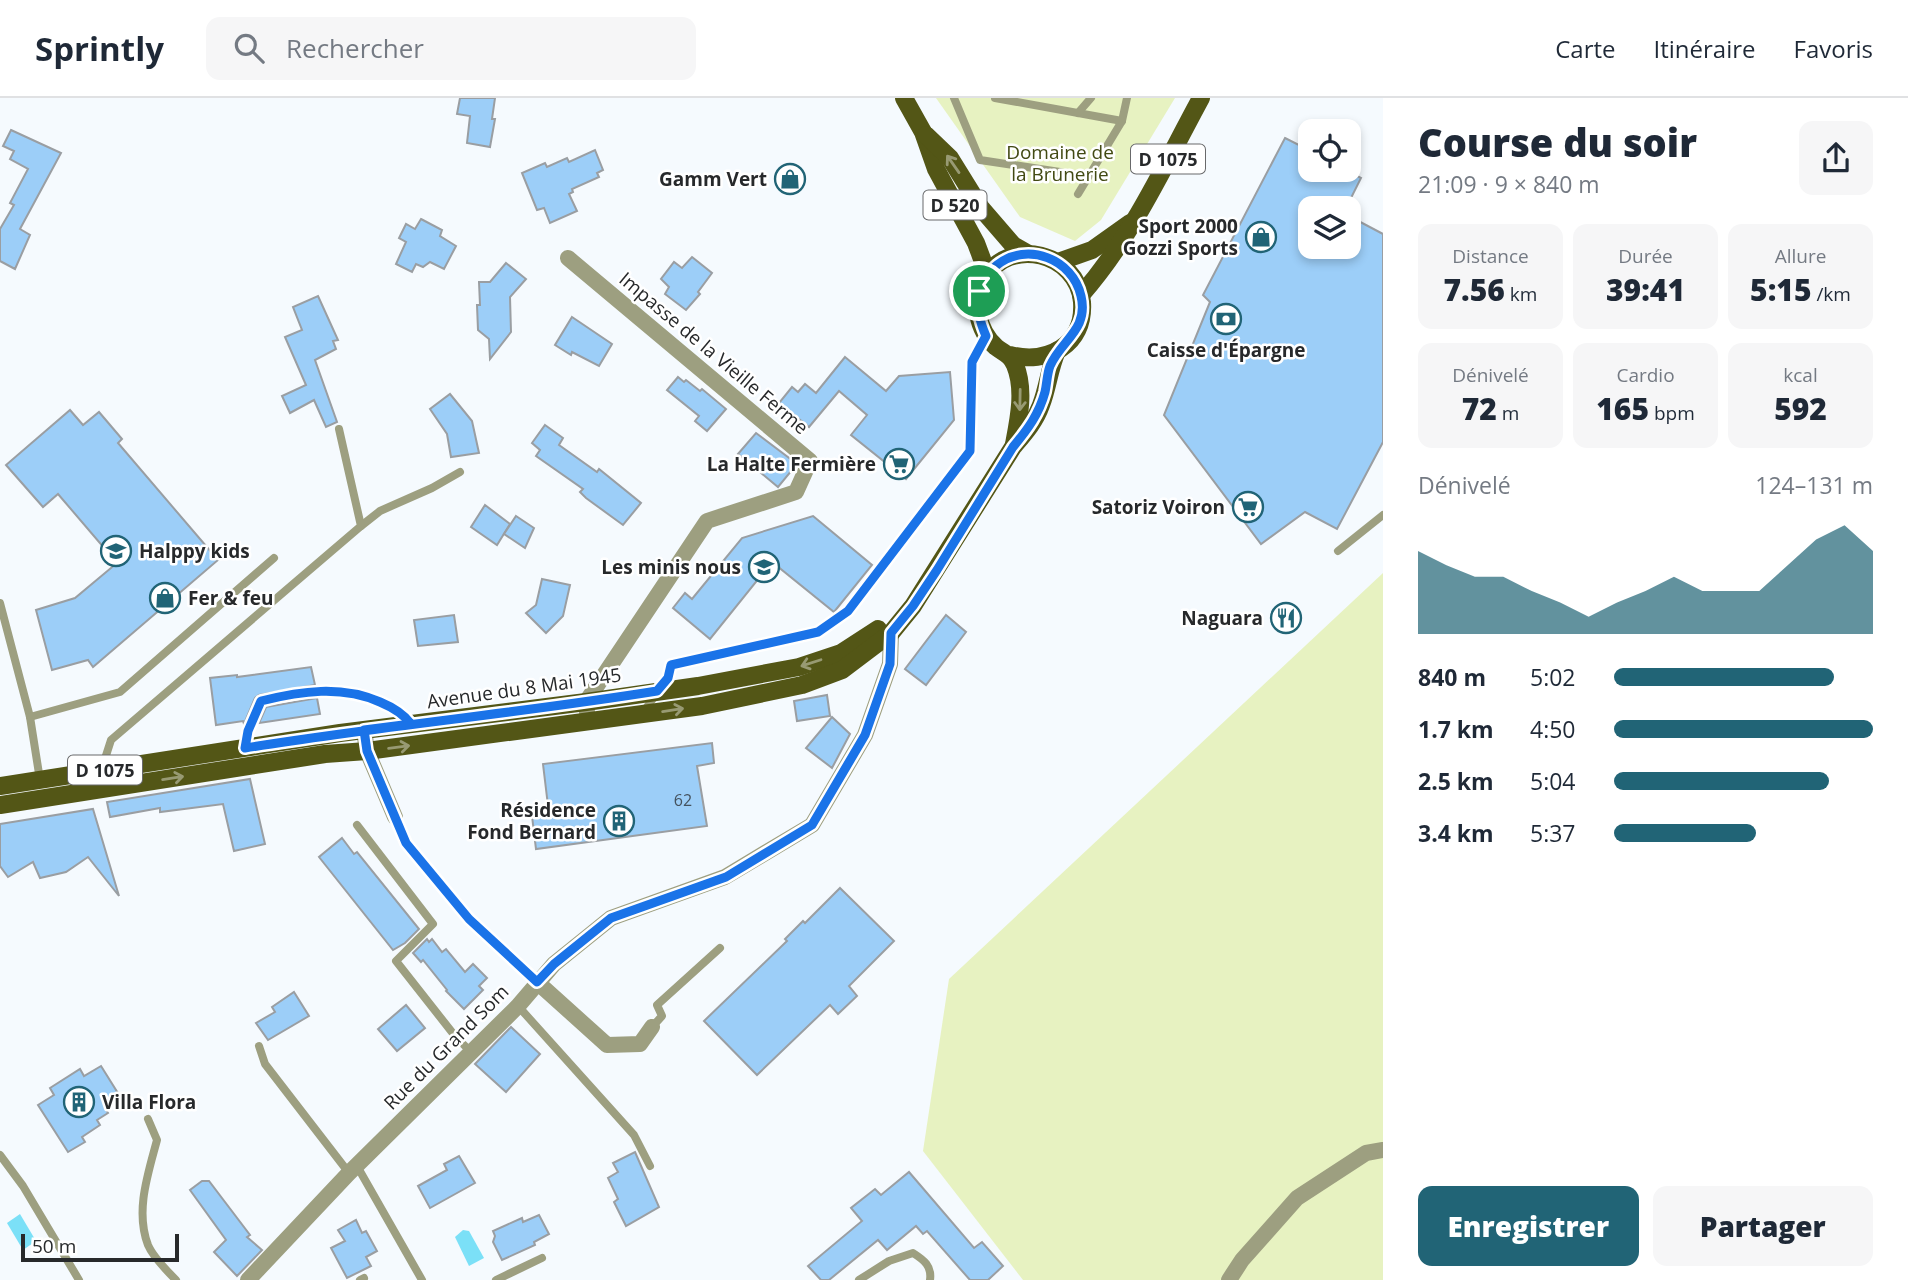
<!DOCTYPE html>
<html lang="fr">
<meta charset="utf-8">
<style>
body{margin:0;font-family:"Open Sans",sans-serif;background:#f6f6f7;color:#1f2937;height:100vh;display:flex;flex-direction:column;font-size:26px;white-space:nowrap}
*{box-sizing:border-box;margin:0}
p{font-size:23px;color:#747a83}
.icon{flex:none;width:38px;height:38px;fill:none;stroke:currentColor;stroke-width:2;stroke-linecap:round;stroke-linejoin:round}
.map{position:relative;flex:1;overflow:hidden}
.panel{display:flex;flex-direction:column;background:#fff;width:525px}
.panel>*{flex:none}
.buttons{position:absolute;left:1298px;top:21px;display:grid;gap:14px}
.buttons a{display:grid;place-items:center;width:63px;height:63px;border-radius:14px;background:#fff;box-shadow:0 4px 10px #0003;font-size:35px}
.scale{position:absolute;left:21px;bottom:18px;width:158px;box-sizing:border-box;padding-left:7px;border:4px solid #27292b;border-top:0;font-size:19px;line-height:24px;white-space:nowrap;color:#27292b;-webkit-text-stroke:5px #fff;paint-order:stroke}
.pin{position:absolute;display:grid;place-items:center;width:60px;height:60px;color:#fff;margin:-30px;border:4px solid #fff;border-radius:50%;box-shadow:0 2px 7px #0007}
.round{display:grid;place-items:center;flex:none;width:74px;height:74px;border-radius:14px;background:#f6f6f7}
.summary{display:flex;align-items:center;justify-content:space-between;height:119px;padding:0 35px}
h1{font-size:38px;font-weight:800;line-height:52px}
.figures{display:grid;grid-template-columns:repeat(3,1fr);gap:10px;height:119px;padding:7px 35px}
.figures div{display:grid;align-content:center;border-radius:14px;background:#f6f6f7;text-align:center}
.figures b{font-size:30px;font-weight:800}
.figures small{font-size:19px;font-weight:400}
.figures p{font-size:19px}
.chart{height:196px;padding:14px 35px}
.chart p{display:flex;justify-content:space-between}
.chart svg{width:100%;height:126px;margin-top:7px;fill:#216476;opacity:.7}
.cta{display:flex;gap:14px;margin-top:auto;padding:14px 35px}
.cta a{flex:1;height:80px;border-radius:14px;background:#216476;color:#fff;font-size:28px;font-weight:800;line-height:80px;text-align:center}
.cta a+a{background:#f6f6f7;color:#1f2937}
ul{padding:0 35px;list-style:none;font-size:23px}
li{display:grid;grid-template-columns:112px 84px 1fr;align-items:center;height:52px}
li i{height:18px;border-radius:9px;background:#216476}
header{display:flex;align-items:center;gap:42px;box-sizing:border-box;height:98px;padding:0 35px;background:#fff;border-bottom:2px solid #e0e1e3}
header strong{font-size:33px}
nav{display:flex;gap:38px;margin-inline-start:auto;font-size:24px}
.search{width:490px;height:63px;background:#f6f6f7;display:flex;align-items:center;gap:18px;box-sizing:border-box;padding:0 24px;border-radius:14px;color:#747a83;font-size:26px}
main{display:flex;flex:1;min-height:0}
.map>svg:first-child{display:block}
.green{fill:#e7f2c1}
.water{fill:#7be0f7}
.building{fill:#9ccef8;stroke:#9a9ea2;stroke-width:2}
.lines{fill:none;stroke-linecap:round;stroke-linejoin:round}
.service{stroke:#9d9f80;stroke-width:8}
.minor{stroke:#9d9f80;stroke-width:16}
.primary{stroke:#535616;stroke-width:18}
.oneway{stroke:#989a73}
.route-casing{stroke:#fff;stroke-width:14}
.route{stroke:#1a73e8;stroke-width:9}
.labels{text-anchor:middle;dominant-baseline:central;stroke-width:5;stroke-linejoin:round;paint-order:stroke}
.number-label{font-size:16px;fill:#44525e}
.shield{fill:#fff;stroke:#68696b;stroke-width:2}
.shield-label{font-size:18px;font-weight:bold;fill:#27292b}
.park-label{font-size:19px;fill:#424a13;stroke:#fff}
.poi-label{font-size:19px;font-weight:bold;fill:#27292b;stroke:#fff;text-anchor:end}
.street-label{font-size:19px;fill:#27292b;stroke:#fff}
</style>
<header>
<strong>Sprintly</strong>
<div class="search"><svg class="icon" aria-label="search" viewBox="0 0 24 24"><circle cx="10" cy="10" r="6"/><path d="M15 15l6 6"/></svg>Rechercher</div>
<nav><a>Carte</a><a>Itinéraire</a><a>Favoris</a></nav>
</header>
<main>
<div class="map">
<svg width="1383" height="1182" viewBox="0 0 1383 1182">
<rect width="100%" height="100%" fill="#f5fafe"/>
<g class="green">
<polygon points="936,0 1175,0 1101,122 1075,143 1020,119"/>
<polygon points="1383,475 1383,1182 1023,1182 923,1053 949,881"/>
</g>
<g class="water">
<polygon points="20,1116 36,1143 23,1152 7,1125"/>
<polygon points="463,1132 469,1133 484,1160 469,1168 455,1139"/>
</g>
<g class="building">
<polygon points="460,0 495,0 492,21 495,21 490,49 467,45 470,18 457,16"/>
<polygon points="11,32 61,55 20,131 30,137 15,171 0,163 0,131 14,107 10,105 28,71 10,61 14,53 3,48"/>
<polygon points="1285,40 1311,53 1311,72 1346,72 1361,80 1346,110 1311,110 1311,149 1349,149 1349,118 1383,136 1383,344 1337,431 1305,414 1261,446 1164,317 1210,204 1203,197"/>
<polygon points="595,52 603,72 597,75 599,79 572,91 573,94 569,96 577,113 550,125 544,110 537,112 522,75 545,65 547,69 567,60 569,64"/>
<polygon points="421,121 442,132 440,138 456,148 444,171 430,164 423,169 416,166 412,174 396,166 406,144 399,140 406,126 415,131"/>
<polygon points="692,159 712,175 698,194 700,196 686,212 665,196 669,189 661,181 674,164 682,170"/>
<polygon points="506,165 526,181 510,199 511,234 490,261 489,241 478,232 477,207 480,207 479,184 490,184"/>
<polygon points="318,198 338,242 333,243 336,251 315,262 337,324 326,329 314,302 290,315 282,298 306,287 285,239 302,232 293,209"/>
<polygon points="572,219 612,246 599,268 572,254 571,257 555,247"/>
<polygon points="845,259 886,293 899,278 950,274 954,322 906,381 851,337 867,317 839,293 809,329 779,305 792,289 798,294 805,286 816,295"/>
<polygon points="678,279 684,284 686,282 700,293 702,291 726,311 707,333 695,323 699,318 667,292"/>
<polygon points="450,296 472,323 479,355 451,359 447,336 430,311"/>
<polygon points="70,312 83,327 99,314 122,341 118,345 218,462 93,569 88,562 52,572 36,512 75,500 117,465 58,396 43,409 6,367"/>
<polygon points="545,327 563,340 559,347 597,374 599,371 641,405 623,427 586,400 580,394 583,391 536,358 540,352 532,345"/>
<polygon points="756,335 797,366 778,389 738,356"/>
<polygon points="485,407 510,426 497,447 471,429"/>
<polygon points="516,418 534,430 525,450 504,436"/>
<polygon points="813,418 872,467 834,514 772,464 710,541 673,510 685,495 692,501 742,440"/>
<polygon points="542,481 570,487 563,518 546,535 526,515 536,507"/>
<polygon points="454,517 458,544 418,548 414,522"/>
<polygon points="946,517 966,534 926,587 905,571"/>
<polygon points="311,569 315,587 259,597 255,600 244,626 243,623 216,627 210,580 237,577 237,579"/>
<polygon points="827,597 830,618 797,623 794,603"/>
<polygon points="317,600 320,616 259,625 266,609"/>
<polygon points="832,619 850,636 832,670 806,650"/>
<polygon points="712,645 714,665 697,668 707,728 536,751 532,718 549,716 543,666"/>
<polygon points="250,681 265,746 234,753 223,706 160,714 160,710 110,719 107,704"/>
<polygon points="93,711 119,798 88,759 66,774 40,780 33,764 8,779 0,768 0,726"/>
<polygon points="342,740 354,756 357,754 419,831 405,845 393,852 319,759"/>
<polygon points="840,790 894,843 849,888 857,898 838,916 830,907 757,977 704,923 787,843 785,841 803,823 805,825"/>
<polygon points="427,841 429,844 432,841 442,854 446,851 465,874 473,866 487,880 479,888 483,892 464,911 446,893 447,892 423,862 421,864 413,855"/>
<polygon points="294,894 309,918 268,942 256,925 275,914 272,909"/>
<polygon points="406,907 425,930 397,953 378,931"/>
<polygon points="511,929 540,956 506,994 475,966"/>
<polygon points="101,968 121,1000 105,1010 108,1015 97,1022 100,1027 82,1039 85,1044 68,1054 38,1007 54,997 50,990 80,971 84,978"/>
<polygon points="635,1054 659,1109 626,1128 614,1104 618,1101 608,1080 618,1074 613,1065"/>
<polygon points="459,1058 475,1085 430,1110 418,1088 447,1072 444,1066"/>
<polygon points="909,1074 974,1150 982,1144 1003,1168 988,1182 970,1182 927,1133 923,1136 916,1128 887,1152 878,1142 829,1182 821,1182 808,1168 862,1123 851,1110 875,1091 881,1097"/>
<polygon points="202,1083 209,1083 250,1137 247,1139 262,1152 237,1178 214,1154 226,1142 190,1092"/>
<polygon points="539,1117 549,1136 534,1144 535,1147 502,1162 493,1144 495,1138 493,1133 522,1120 523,1124"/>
<polygon points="356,1122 362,1135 366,1133 377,1153 366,1159 371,1168 347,1180 331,1150 345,1143 338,1132"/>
</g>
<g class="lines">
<g class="service">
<polyline points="954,0 980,62 1060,74"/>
<polyline points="995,0 1122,23 1078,96"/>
<polyline points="1078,15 1091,0"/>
<polyline points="1122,23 1127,0"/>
<polyline points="361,428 380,413 432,390 460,374"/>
<polyline points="1338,453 1383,417"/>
<polyline points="0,505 30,619 40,682"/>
<polyline points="644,613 668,580 672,567 818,534 848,513 970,353 972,264 986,238"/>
<polyline points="30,619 120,594 274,460"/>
<path d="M245 650 248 633 261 603C301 593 341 587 380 604 392 609 404 615 411 626"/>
<polyline points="102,670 111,642 361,428 339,331"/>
<polyline points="395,719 406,745 469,821 537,884"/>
<polyline points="357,727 433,826 396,863 455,938 471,954"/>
<polyline points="518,908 634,1037 650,1068"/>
<polyline points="652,929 662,918 657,907 720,850"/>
<polyline points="259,948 265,966 349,1075"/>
<path d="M148 1021 157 1042C148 1076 135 1113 148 1147 153 1159 167 1173 176 1182"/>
<polyline points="0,1057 23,1088 79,1182"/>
<polyline points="357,1068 422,1182"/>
<polyline points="360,1182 364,1180"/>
<polyline points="496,1182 542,1160"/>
<path d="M859 1182 889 1163 913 1155C924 1162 932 1168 930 1182"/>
</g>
<g class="minor">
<polyline points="568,160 810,363 796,394 707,423 586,604 588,624"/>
<polyline points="364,632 367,653 395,719"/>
<polyline points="537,884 607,947 640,946 652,929"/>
<polyline points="248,1182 349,1075 518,908 554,866 611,820 725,779 812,727 865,637 890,566 891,535"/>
<polyline points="1229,1182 1242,1162 1297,1100 1366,1055 1383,1052"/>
</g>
<g class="primary">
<polyline points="904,0 923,34 936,71 976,145 982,161 986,179"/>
<polyline points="926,37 950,60 981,110 1013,147 1027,155"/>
<polyline points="1058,164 1092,152 1130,125"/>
<path d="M1081 197C1132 139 1164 68 1201 0"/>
<path d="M1010 257C1047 266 1085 248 1082 204 1078 155 1009 137 984 181 972 203 977 232 996 249 1005 256 1010 256 1015 267 1025 291 1019 320 1014 346"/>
<polyline points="0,688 340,635 586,604 698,588 799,569 841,555 878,531"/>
<path d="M0 707 325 656 367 653 702 608 802 587 842 572 891 535 913 508 1013 349C1024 336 1035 324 1041 307 1048 289 1049 271 1057 253"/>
</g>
</g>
<defs><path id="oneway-shaft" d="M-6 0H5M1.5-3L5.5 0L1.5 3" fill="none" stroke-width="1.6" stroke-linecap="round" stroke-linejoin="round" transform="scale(1.75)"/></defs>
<g class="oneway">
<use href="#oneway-shaft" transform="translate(953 66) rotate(-125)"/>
<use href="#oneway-shaft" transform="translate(1020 302) rotate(91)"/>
<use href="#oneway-shaft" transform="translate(811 565) rotate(162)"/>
<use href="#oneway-shaft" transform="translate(673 612) rotate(-9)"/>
<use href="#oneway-shaft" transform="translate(399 649) rotate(-7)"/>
<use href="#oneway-shaft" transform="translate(173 680) rotate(-9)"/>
</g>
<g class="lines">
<g class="route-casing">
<path id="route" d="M979 193C977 211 979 222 986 238L972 264 970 353 848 513 818 534 671 567 668 580 657 593C520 615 382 628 245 650L248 633 261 603C301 593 341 587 380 604 392 609 403 615 411 626L364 632 367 653 406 745 469 821 537 884 554 866 611 820 726 779 812 727 865 637 890 566 891 535 913 508 937 472 1013 349C1028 331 1039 316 1045 294 1047 285 1047 276 1050 268 1061 242 1089 232 1081 198 1073 161 1027 143 997 167 988 174 983 183 979 193"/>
</g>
<use href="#route" class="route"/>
</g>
<defs>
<g id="shop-ring" transform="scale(1.575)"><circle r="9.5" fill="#fff" stroke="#216476" stroke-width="1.5"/><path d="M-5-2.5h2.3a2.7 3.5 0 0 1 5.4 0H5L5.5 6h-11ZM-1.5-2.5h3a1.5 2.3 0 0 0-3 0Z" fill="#216476"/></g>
<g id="bank-ring" transform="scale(1.575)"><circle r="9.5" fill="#fff" stroke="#216476" stroke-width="1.5"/><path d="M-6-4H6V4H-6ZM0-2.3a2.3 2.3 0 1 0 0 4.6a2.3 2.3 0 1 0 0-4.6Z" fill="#216476"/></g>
<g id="supermarket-ring" transform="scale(1.575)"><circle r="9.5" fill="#fff" stroke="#216476" stroke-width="1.5"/><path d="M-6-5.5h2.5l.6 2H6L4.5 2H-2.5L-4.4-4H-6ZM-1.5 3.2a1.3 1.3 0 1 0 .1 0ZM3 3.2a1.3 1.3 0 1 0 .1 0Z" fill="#216476"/></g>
<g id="school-ring" transform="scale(1.575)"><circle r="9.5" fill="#fff" stroke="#216476" stroke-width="1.5"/><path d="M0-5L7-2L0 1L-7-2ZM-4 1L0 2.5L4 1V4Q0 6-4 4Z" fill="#216476"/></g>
<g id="restaurant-ring" transform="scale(1.575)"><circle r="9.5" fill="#fff" stroke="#216476" stroke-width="1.5"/><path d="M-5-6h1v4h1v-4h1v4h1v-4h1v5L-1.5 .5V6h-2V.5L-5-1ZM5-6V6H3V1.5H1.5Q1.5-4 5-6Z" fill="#216476"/></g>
<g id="building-ring" transform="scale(1.575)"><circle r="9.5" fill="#fff" stroke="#216476" stroke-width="1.5"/><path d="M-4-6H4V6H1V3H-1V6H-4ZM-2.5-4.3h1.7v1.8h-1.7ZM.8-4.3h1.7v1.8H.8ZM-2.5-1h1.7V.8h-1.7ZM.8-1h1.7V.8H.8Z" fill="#216476"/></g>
</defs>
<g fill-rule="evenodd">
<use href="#shop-ring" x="790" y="81"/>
<use href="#shop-ring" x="1261" y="139"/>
<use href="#bank-ring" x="1226" y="221"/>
<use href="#supermarket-ring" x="899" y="366"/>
<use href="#supermarket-ring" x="1248" y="409"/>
<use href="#school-ring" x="116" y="453"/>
<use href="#school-ring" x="764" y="469"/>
<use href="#shop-ring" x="165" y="500"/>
<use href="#restaurant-ring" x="1286" y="520"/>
<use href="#building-ring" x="619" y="723"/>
<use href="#building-ring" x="79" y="1004"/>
</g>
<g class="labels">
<g class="number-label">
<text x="683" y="702">62</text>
</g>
<g class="shield">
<rect x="1131" y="46.5" width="74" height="29" rx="5"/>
<rect x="923.5" y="92.5" width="63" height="29" rx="5"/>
<rect x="68" y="657.5" width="74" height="29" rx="5"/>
</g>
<g class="shield-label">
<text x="1168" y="61">D 1075</text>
<text x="955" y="107">D 520</text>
<text x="105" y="672">D 1075</text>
</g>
<g class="park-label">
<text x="1060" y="54">Domaine de<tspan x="1060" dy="22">la Brunerie</tspan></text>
</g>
<g class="poi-label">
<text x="767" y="81">Gamm Vert</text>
<text x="1238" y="128">Sport 2000<tspan x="1238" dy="22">Gozzi Sports</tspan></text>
<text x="1226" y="252" text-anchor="middle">Caisse d'Épargne</text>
<text x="876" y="366">La Halte Fermière</text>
<text x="1225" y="409">Satoriz Voiron</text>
<text x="139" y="453" text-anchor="start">Halppy kids</text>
<text x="741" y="469">Les minis nous</text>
<text x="188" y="500" text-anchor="start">Fer &amp; feu</text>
<text x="1263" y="520">Naguara</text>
<text x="596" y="712">Résidence<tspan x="596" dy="22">Fond Bernard</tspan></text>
<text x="102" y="1004" text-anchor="start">Villa Flora</text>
</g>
<g class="street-label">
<text transform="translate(714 255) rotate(40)">Impasse de la Vieille Ferme</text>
<text transform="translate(524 590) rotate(-8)">Avenue du 8 Mai 1945</text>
<text transform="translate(446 949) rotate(-45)">Rue du Grand Som</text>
</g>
</g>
</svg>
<div class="buttons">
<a><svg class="icon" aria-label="locate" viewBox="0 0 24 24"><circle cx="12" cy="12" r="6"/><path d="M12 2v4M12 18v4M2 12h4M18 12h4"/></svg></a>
<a><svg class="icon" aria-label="layers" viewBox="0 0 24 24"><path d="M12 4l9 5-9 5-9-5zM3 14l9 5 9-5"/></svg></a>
</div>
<div class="scale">50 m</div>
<div class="pin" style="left:979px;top:193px;background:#1e9e55"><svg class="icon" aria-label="arrive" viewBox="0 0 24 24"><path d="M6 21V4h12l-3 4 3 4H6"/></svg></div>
</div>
<section class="panel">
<div class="summary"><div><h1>Course du soir</h1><p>21:09 · 9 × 840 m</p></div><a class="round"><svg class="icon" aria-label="share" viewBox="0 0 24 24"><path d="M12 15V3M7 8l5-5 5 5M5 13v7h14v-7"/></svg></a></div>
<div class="figures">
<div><p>Distance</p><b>7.56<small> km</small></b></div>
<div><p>Durée</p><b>39:41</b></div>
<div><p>Allure</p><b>5:15<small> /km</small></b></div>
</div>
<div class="figures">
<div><p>Dénivelé</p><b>72<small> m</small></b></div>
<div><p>Cardio</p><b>165<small> bpm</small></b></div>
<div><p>kcal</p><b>592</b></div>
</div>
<div class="chart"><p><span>Dénivelé</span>124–131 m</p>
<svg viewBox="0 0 160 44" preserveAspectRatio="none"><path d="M0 44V15L10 20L20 24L30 24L40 29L50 33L60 38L70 33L80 29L90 24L100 29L110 29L120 29L130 20L140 11L150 6L160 15V44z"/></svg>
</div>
<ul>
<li><b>840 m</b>5:02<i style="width:85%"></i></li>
<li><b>1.7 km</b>4:50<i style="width:100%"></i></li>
<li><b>2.5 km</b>5:04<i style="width:83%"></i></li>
<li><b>3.4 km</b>5:37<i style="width:55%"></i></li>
</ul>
<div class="cta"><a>Enregistrer</a><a>Partager</a></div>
</section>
</main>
